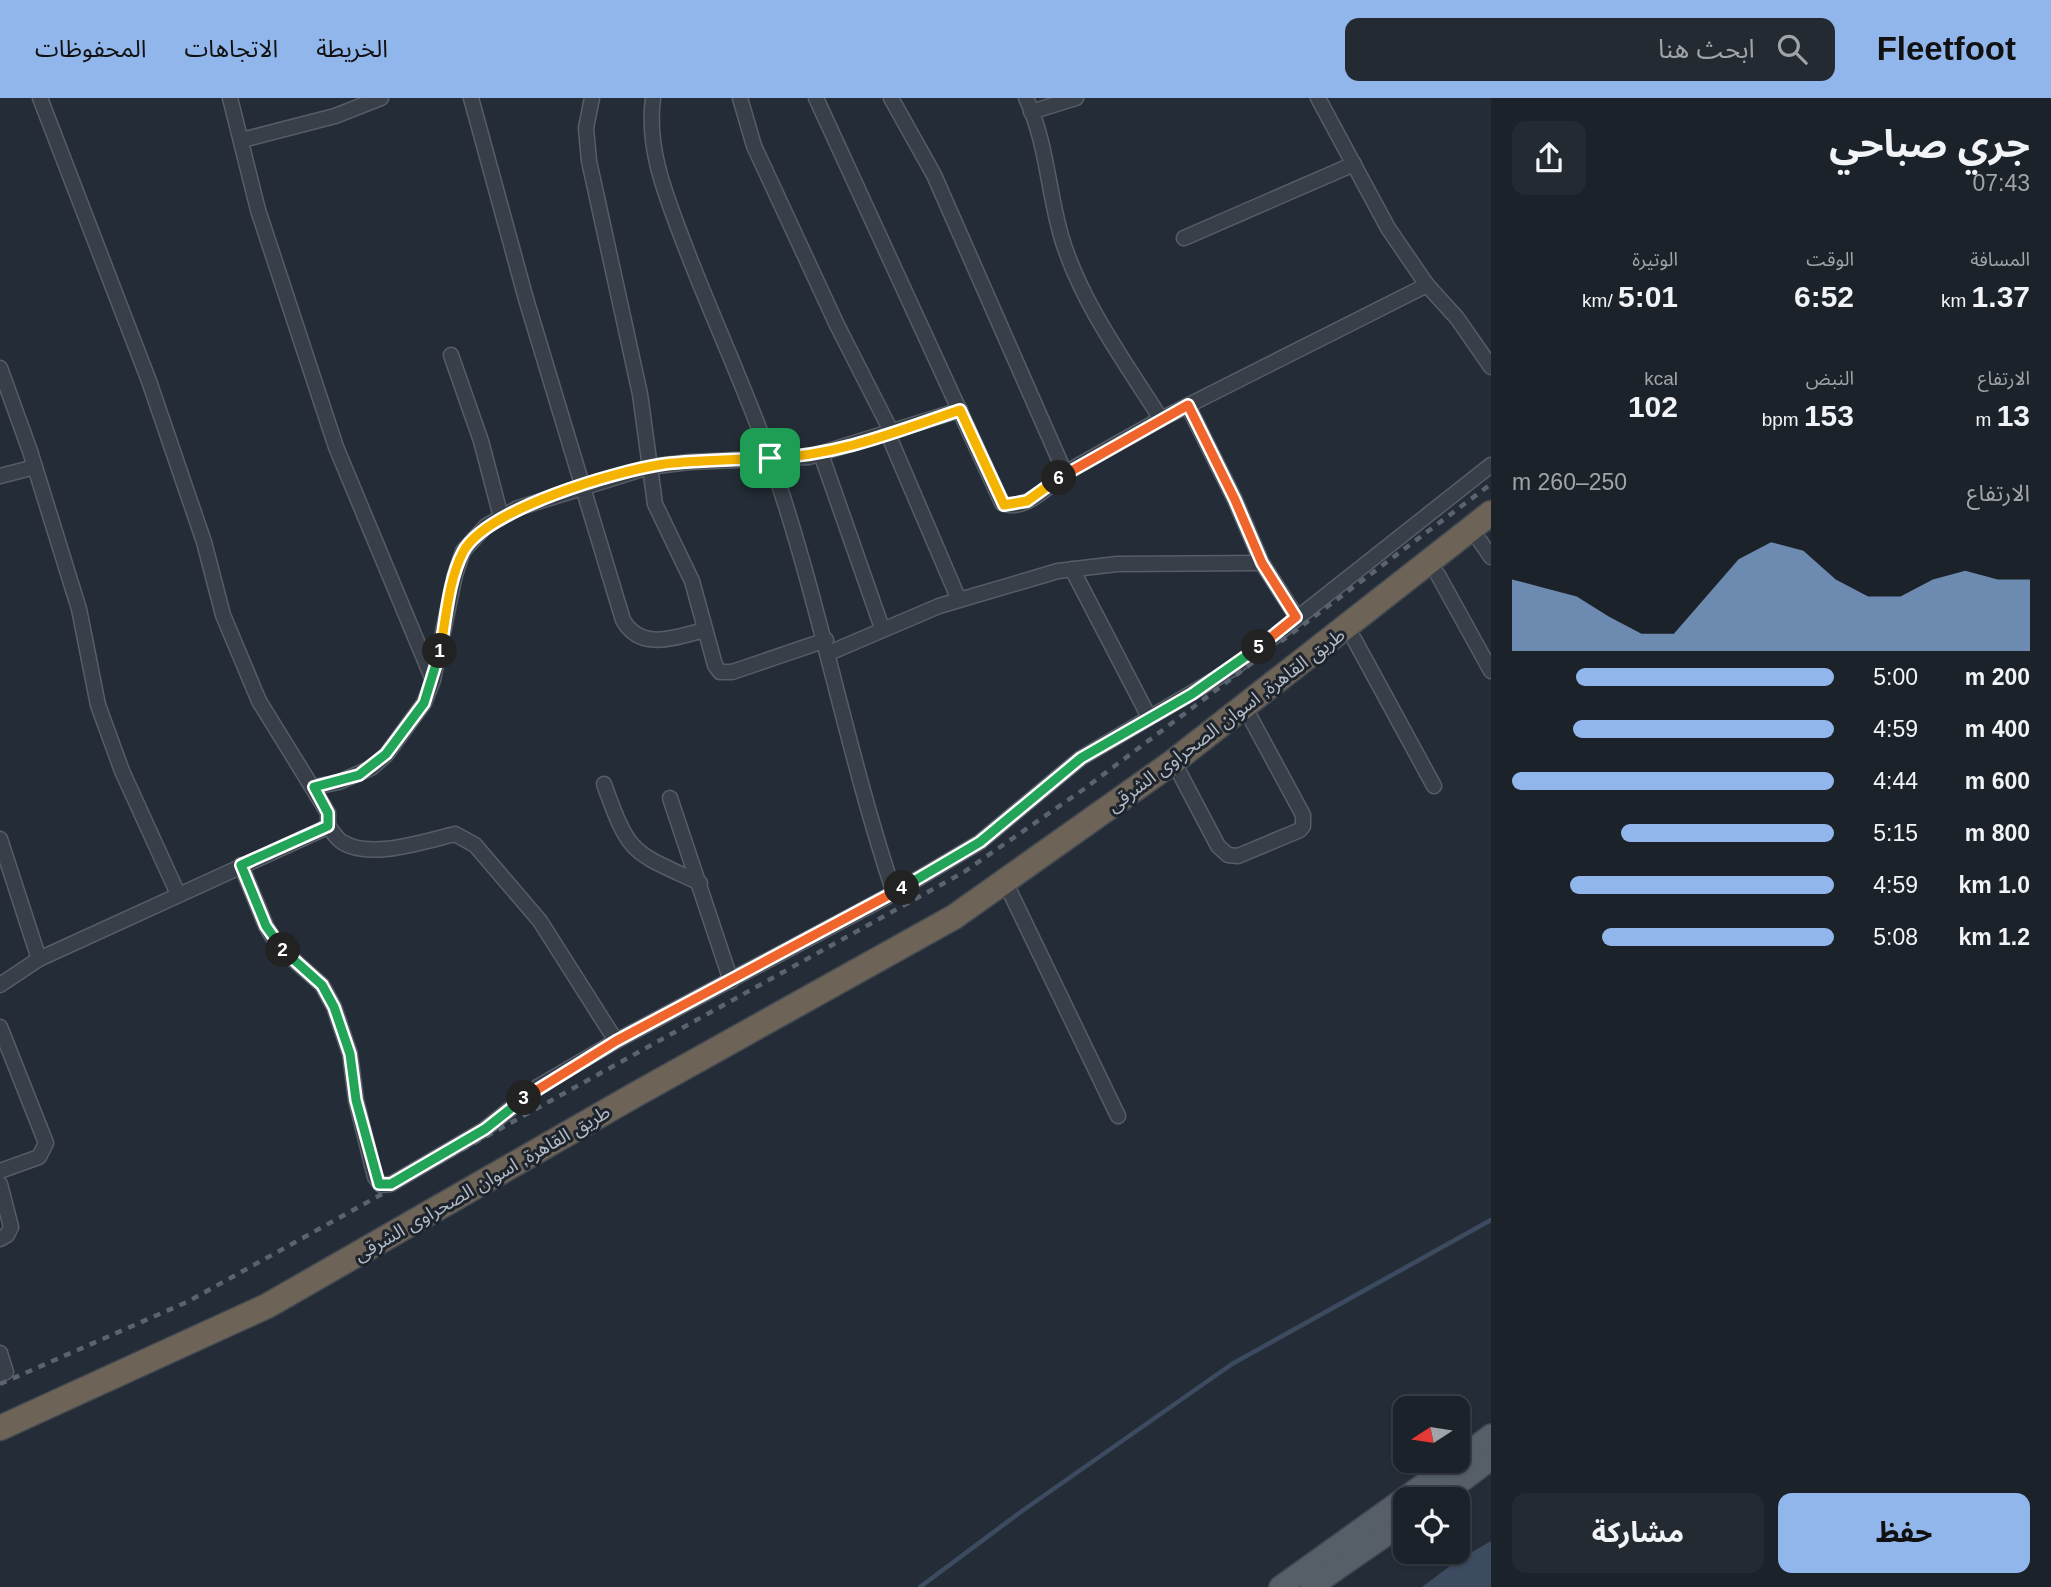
<!DOCTYPE html>
<html lang="ar">
<meta charset="utf-8">
<style>
body{margin:0;font-family:Arial,"Noto Sans Arabic",sans-serif;background:#242a31;color:#f1f3f6;direction:rtl;height:100vh;display:flex;flex-direction:column;font-size:26px;white-space:nowrap}
*{box-sizing:border-box;margin:0}
p{font-size:23px;color:#a0a4a8}
.icon{flex:none;width:38px;height:38px;fill:none;stroke:currentColor;stroke-width:2;stroke-linecap:round;stroke-linejoin:round}
.map{position:relative;flex:1;overflow:hidden;direction:ltr}
.sheet{display:flex;flex-direction:column;background:#1b2229;width:560px}
.sheet>*{flex:none}
.needle{width:46px;rotate:258deg}
.fabs{position:absolute;left:1393px;top:1298px;display:grid;gap:14px}
.fabs a{display:grid;place-items:center;width:77px;height:77px;border-radius:14px;background:#1b2229;box-shadow:0 2px 5px #0004,0 0 0 2px #393f46;font-size:35px}
.pin{position:absolute;display:grid;place-items:center;width:60px;height:60px;color:#fff;margin:-30px;border-radius:14px;box-shadow:0 4px 10px #0006}
.km{position:absolute;width:35px;height:35px;margin:-18px;border-radius:50%;background:#222;color:#fff;font-size:19px;line-height:35px;text-align:center}
.round{display:grid;place-items:center;flex:none;width:74px;height:74px;border-radius:14px;background:#242a31}
.summary{display:flex;align-items:center;justify-content:space-between;height:119px;padding:0 21px}
h1{font-size:38px;font-weight:700;line-height:52px}
.figures{display:grid;grid-template-columns:repeat(3,1fr);gap:10px;height:119px;padding:7px 21px}
.figures div{display:grid;align-content:center}
.figures b{font-size:30px;font-weight:700}
.figures small{font-size:19px;font-weight:400}
.figures p{font-size:19px}
.chart{height:196px;padding:14px 21px}
.chart p{display:flex;justify-content:space-between}
.chart svg{width:100%;height:126px;margin-top:7px;fill:#91b6eb;opacity:.7}
.cta{display:flex;gap:14px;margin-top:auto;padding:14px 21px}
.cta a{flex:1;height:80px;border-radius:14px;background:#91b6eb;color:#111;font-size:28px;font-weight:700;line-height:80px;text-align:center}
.cta a+a{background:#242a31;color:#f1f3f6}
ul{padding:0 21px;list-style:none;font-size:23px}
li{display:grid;grid-template-columns:112px 84px 1fr;align-items:center;height:52px}
li i{height:18px;border-radius:9px;background:#91b6eb}
header{display:flex;align-items:center;gap:42px;box-sizing:border-box;height:98px;padding:0 35px;background:#91b6eb;color:#111}
header strong{font-size:33px}
nav{display:flex;gap:38px;margin-inline-start:auto;font-size:24px}
.search{width:490px;height:63px;background:#242a31;display:flex;align-items:center;gap:18px;box-sizing:border-box;padding:0 24px;border-radius:14px;color:#a0a4a8;font-size:26px}
main{display:flex;flex:1;min-height:0}
.map>svg:first-child{display:block}
.water{fill:#3c4b5f}
.lines{fill:none;stroke-linecap:round;stroke-linejoin:round}
.stream{stroke:#3c4b5f;stroke-width:4.5}
.street-casing{stroke:#565d66;stroke-width:17}
.primary-casing{stroke:#414851;stroke-width:24}
.highway-casing{stroke:#434a53;stroke-width:27}
.street{stroke:#383f48;stroke-width:14}
.primary{stroke:#565e68;stroke-width:21}
.highway{stroke:#6d6356;stroke-width:24}
.rail{stroke:#5a636f;stroke-width:4.5;stroke-dasharray:7 7;stroke-linecap:butt}
.split-1-casing{stroke:#fff;stroke-width:14}
.split-2-casing{stroke:#fff;stroke-width:14}
.split-3-casing{stroke:#fff;stroke-width:14}
.split-4-casing{stroke:#fff;stroke-width:14}
.split-5-casing{stroke:#fff;stroke-width:14}
.split-6-casing{stroke:#fff;stroke-width:14}
.split-7-casing{stroke:#fff;stroke-width:14}
.split-1{stroke:#f5b400;stroke-width:9}
.split-2{stroke:#22a559;stroke-width:9}
.split-3{stroke:#22a559;stroke-width:9}
.split-4{stroke:#f0652b;stroke-width:9}
.split-5{stroke:#22a559;stroke-width:9}
.split-6{stroke:#f0652b;stroke-width:9}
.split-7{stroke:#f5b400;stroke-width:9}
.labels{text-anchor:middle;dominant-baseline:central;stroke-width:6;stroke-linejoin:round;paint-order:stroke}
.street-label{font-size:19px;fill:#b3bac4;stroke:#1d242d}
</style>
<header>
<strong>Fleetfoot</strong>
<div class="search"><svg class="icon" aria-label="search" viewBox="0 0 24 24"><circle cx="10" cy="10" r="6"/><path d="M15 15l6 6"/></svg>ابحث هنا</div>
<nav><a>الخريطة</a><a>الاتجاهات</a><a>المحفوظات</a></nav>
</header>
<main>
<section class="sheet">
<div class="summary"><div><h1>جري صباحي</h1><p>07:43</p></div><a class="round"><svg class="icon" aria-label="share" viewBox="0 0 24 24"><path d="M12 15V3M7 8l5-5 5 5M5 13v7h14v-7"/></svg></a></div>
<div class="figures">
<div><p>المسافة</p><b>1.37<small> km</small></b></div>
<div><p>الوقت</p><b>6:52</b></div>
<div><p>الوتيرة</p><b>5:01<small> /km</small></b></div>
</div>
<div class="figures">
<div><p>الارتفاع</p><b>13<small> m</small></b></div>
<div><p>النبض</p><b>153<small> bpm</small></b></div>
<div><p>kcal</p><b>102</b></div>
</div>
<div class="chart"><p><span>الارتفاع</span>250–260 m</p>
<svg viewBox="0 0 160 44" preserveAspectRatio="none"><path d="M0 44V19L10 22L20 25L30 32L40 38L50 38L60 25L70 12L80 6L90 9L100 19L110 25L120 25L130 19L140 16L150 19L160 19V44z"/></svg>
</div>
<ul>
<li><b>200 m</b>5:00<i style="width:80%"></i></li>
<li><b>400 m</b>4:59<i style="width:81%"></i></li>
<li><b>600 m</b>4:44<i style="width:100%"></i></li>
<li><b>800 m</b>5:15<i style="width:66%"></i></li>
<li><b>1.0 km</b>4:59<i style="width:82%"></i></li>
<li><b>1.2 km</b>5:08<i style="width:72%"></i></li>
</ul>
<div class="cta"><a>حفظ</a><a>مشاركة</a></div>
</section>
<div class="map">
<svg width="1491" height="1489" viewBox="0 0 1491 1489">
<rect width="100%" height="100%" fill="#242d37"/>
<polygon class="water" points="1491,1443 1491,1489 1422,1489 1458,1462"/>
<g class="lines">
<polyline class="stream" points="920,1489 1022,1413 1232,1266 1491,1122"/>
<g class="street-casing">
<g id="street">
<polyline points="230,0 258,112 336,349 433,582"/>
<path d="M471 0 526 201 623 522C641 554 676 539 705 532"/>
<polyline points="592,0 586,30 589,63 640,296 655,406 692,483 715,567 720,574 732,574 826,542"/>
<path d="M653 0C646 52 667 100 685 148 712 219 745 289 770 360 820 503 846 652 894 795"/>
<polyline points="740,0 754,48 837,227 892,335"/>
<path d="M816 0 1002 405C1023 415 1049 388 1065 375"/>
<polyline points="891,0 934,77 1065,375 1161,321 1427,187"/>
<path d="M1026 0C1047 44 1048 95 1062 141 1082 206 1125 264 1161 321"/>
<polyline points="1318,0 1388,130 1427,187 1457,220 1491,269"/>
<polyline points="1031,14 1076,0"/>
<polyline points="242,42 335,18 381,0"/>
<polyline points="1184,140 1354,66"/>
<polyline points="451,257 481,343 501,419"/>
<polyline points="0,270 30,353 79,511 98,607 122,673 178,796"/>
<polyline points="1188,308 1235,402 1262,465 1296,518"/>
<polyline points="888,336 959,502"/>
<polyline points="821,356 882,530"/>
<polyline points="0,378 35,369"/>
<polyline points="1480,443 1491,459"/>
<polyline points="1072,471 1149,619"/>
<polyline points="1438,477 1491,573"/>
<polyline points="1354,541 1434,688"/>
<polyline points="829,555 939,508 1058,473 1117,466 1262,465"/>
<polyline points="1179,674 1218,748 1228,757 1238,758 1300,732 1303,728 1303,717 1250,619"/>
<path d="M604 686C630 759 632 753 700 785"/>
<polyline points="314,689 339,684 371,670 386,657 424,605 433,582 455,477 463,453 486,428 518,410 649,369 689,364 809,359 960,312"/>
<polyline points="670,700 731,883"/>
<path d="M328 728C332 733 337 741 342 744 370 762 425 743 455 736L475 747 540 823 616 943"/>
<polyline points="0,741 39,861"/>
<polyline points="241,767 266,828 278,848 322,887 334,909 350,956 356,1002 375,1079 381,1087 391,1086 485,1031 539,988 616,943 894,795 980,744 1081,660 1234,570 1491,367"/>
<polyline points="1010,794 1118,1018"/>
<polyline points="0,887 39,861 321,732 328,728 328,715 259,603 223,517 204,444 149,283 40,0"/>
<polyline points="0,929 46,1045 39,1059 0,1073"/>
<polyline points="0,1086 11,1129 7,1137 0,1141"/>
<polyline points="0,1255 6,1274 0,1277"/>
</g>
</g>
<g class="primary-casing">
<g id="primary">
<polyline points="1458,1362 1491,1337"/>
<polyline points="1437,1402 1491,1361"/>
<polyline points="1280,1489 1456,1363"/>
<polyline points="1311,1489 1405,1424"/>
</g>
</g>
<g class="highway-casing">
<polyline id="highway" points="0,1330 267,1208 633,998 954,819 1173,664 1491,415"/>
</g>
<use href="#street" class="street"/>
<use href="#primary" class="primary"/>
<use href="#highway" class="highway"/>
<polyline class="rail" points="0,1286 187,1204 964,774 1084,691 1491,386"/>
</g>
<g class="lines">
<g class="split-1-casing">
<path id="split-1" d="M440 553C446 522 448 483 463 454 486 411 616 373 664 366 699 362 735 362 770 360"/>
</g>
<g class="split-2-casing">
<polyline id="split-2" points="283,852 266,828 241,767 328,728 328,715 314,689 359,677 386,656 424,605 440,553"/>
</g>
<g class="split-3-casing">
<polyline id="split-3" points="283,852 322,887 334,909 350,956 356,1002 379,1086 391,1086 485,1031 524,1000"/>
</g>
<g class="split-4-casing">
<polyline id="split-4" points="524,1000 616,943 902,790"/>
</g>
<g class="split-5-casing">
<polyline id="split-5" points="902,790 980,744 1081,660 1192,596 1259,549"/>
</g>
<g class="split-6-casing">
<polyline id="split-6" points="1059,380 1188,307 1235,402 1262,465 1296,519 1259,549"/>
</g>
<g class="split-7-casing">
<path id="split-7" d="M770 360C837 358 898 333 960 312L1004 407 1027 403 1059 380"/>
</g>
<use href="#split-1" class="split-1"/>
<use href="#split-2" class="split-2"/>
<use href="#split-3" class="split-3"/>
<use href="#split-4" class="split-4"/>
<use href="#split-5" class="split-5"/>
<use href="#split-6" class="split-6"/>
<use href="#split-7" class="split-7"/>
</g>
<g class="labels">
<g class="street-label">
<text transform="translate(1226 622) rotate(-37)">طريق القاهرة, اسوان الصحراوى الشرقى</text>
<text transform="translate(482 1085) rotate(-30)">طريق القاهرة, اسوان الصحراوى الشرقى</text>
</g>
</g>
</svg>
<div class="fabs">
<a><svg class="needle" viewBox="-14 -14 28 28"><path d="M0-13l5 13h-10z" fill="#e53935"/><path d="M0 13l5-13h-10z" fill="#a0a4a8"/></svg></a>
<a><svg class="icon" aria-label="locate" viewBox="0 0 24 24"><circle cx="12" cy="12" r="6"/><path d="M12 2v4M12 18v4M2 12h4M18 12h4"/></svg></a>
</div>
<div class="pin" style="left:770px;top:360px;background:#1e9e55"><svg class="icon" aria-label="arrive" viewBox="0 0 24 24"><path d="M6 21V4h12l-3 4 3 4H6"/></svg></div>
<b class="km" style="left:440px;top:553px">1</b>
<b class="km" style="left:283px;top:852px">2</b>
<b class="km" style="left:524px;top:1000px">3</b>
<b class="km" style="left:902px;top:790px">4</b>
<b class="km" style="left:1259px;top:549px">5</b>
<b class="km" style="left:1059px;top:380px">6</b>
</div>
</main>
